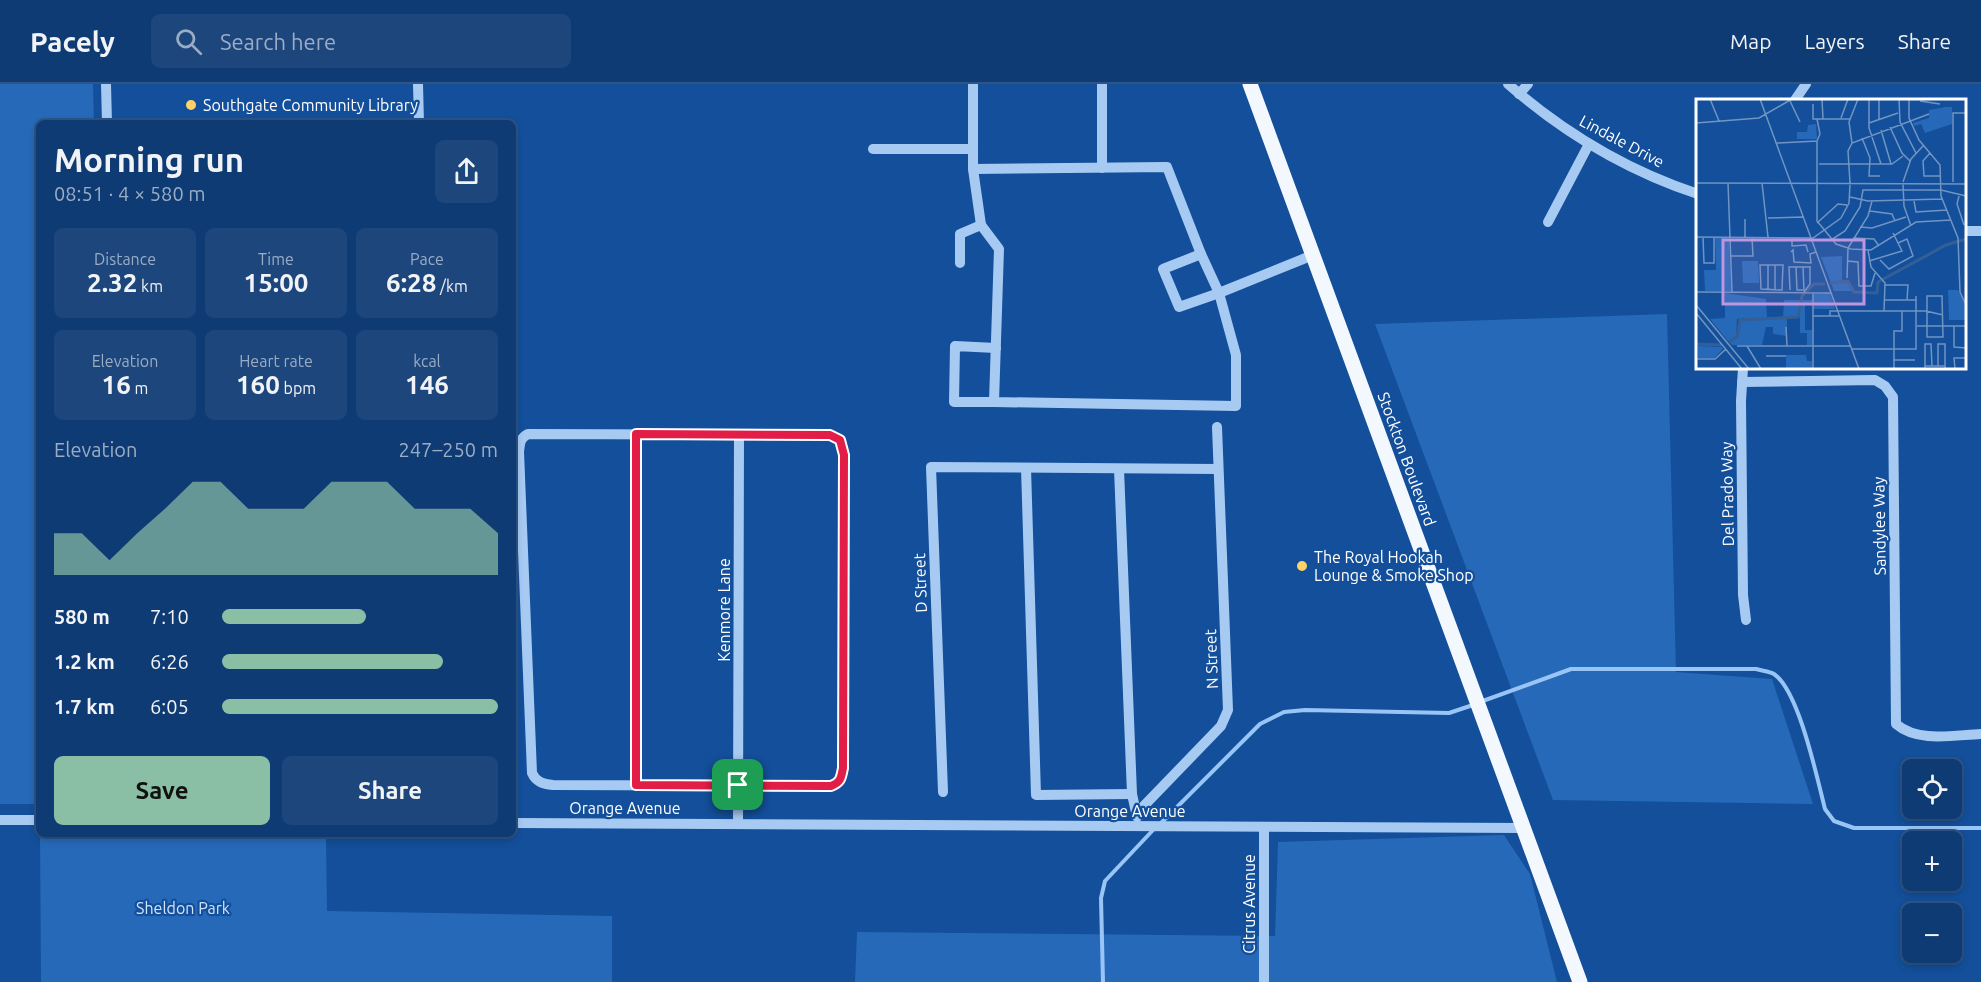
<!DOCTYPE html>
<meta charset="utf-8">
<style>
body{margin:0;font-family:Ubuntu,sans-serif;background:#1c467c;color:#f1f3f6;height:100vh;display:flex;flex-direction:column;font-size:22px;white-space:nowrap}
*{box-sizing:border-box;margin:0}
p{font-size:20px;color:#9badc5}
.icon{flex:none;width:33px;height:33px;fill:none;stroke:currentColor;stroke-width:2;stroke-linecap:round;stroke-linejoin:round}
.map{position:relative;flex:1;overflow:hidden}
.side{position:absolute;left:36px;top:36px;width:480px;height:717px;display:flex;flex-direction:column;background:#0e3b74;border-radius:9px;box-shadow:0 3px 9px #0003,0 0 0 2px #2e5586}
.side>*{flex:none}
.buttons{position:absolute;left:1902px;top:675px;display:grid;gap:12px}
.buttons a{display:grid;place-items:center;width:60px;height:60px;border-radius:9px;background:#0e3b74;box-shadow:0 3px 9px #0003,0 0 0 2px #2e5586;font-size:30px}
.pin{position:absolute;display:grid;place-items:center;width:51px;height:51px;color:#fff;margin:-26px;border-radius:12px;box-shadow:0 3px 9px #0006}
.round{display:grid;place-items:center;flex:none;width:63px;height:63px;border-radius:9px;background:#1c467c}
.summary{display:flex;align-items:center;justify-content:space-between;height:102px;padding:0 18px}
h1{font-size:33px;font-weight:700;line-height:45px}
.stats{display:grid;grid-template-columns:repeat(3,1fr);gap:9px;height:102px;padding:6px 18px}
.stats div{display:grid;align-content:center;border-radius:9px;background:#1c467c;text-align:center}
.stats b{font-size:26px;font-weight:700}
.stats small{font-size:16px;font-weight:400}
.stats p{font-size:16px}
.chart{height:168px;padding:12px 18px}
.chart p{display:flex;justify-content:space-between}
.chart svg{width:100%;height:108px;margin-top:6px;fill:#8abfa5;opacity:.7}
.cta{display:flex;gap:12px;margin-top:auto;padding:12px 18px}
.cta a{flex:1;height:69px;border-radius:9px;background:#8abfa5;color:#111;font-size:24px;font-weight:700;line-height:69px;text-align:center}
.cta a+a{background:#1c467c;color:#f1f3f6}
ul{padding:0 18px;list-style:none;font-size:20px}
li{display:grid;grid-template-columns:96px 72px 1fr;align-items:center;height:45px}
li i{height:15px;border-radius:8px;background:#8abfa5}
header{display:flex;align-items:center;gap:36px;box-sizing:border-box;height:84px;padding:0 30px;background:#0e3b74;border-bottom:2px solid #2e5586}
header strong{font-size:28px}
nav{display:flex;gap:33px;margin-inline-start:auto;font-size:21px}
.search{width:420px;height:54px;background:#1c467c;display:flex;align-items:center;gap:15px;box-sizing:border-box;padding:0 21px;border-radius:9px;color:#9badc5;font-size:22px}
.map>svg:first-child{display:block}
.green{fill:#2669b9}
.lines{fill:none;stroke-linecap:round;stroke-linejoin:round}
.stream{stroke:#99c5f6;stroke-width:4}
.minor{stroke:#a7caf3;stroke-width:10}
.major{stroke:#f3f8ff;stroke-width:15}
.route-casing{stroke:#fff;stroke-width:12}
.route{stroke:#e11d48;stroke-width:8}
.poi-dot{fill:#ffd269;stroke:#134f9a;stroke-width:2}
.labels{text-anchor:middle;dominant-baseline:central;stroke-width:4.5;stroke-linejoin:round;paint-order:stroke}
.poi-label{font-size:16px;fill:#fff;stroke:#134f9a;text-anchor:start}
.street-label{font-size:16px;fill:#fff;stroke:#134f9a}
.park-label{font-size:16px;fill:#cfe4fd;stroke:#134f9a}
.inset-river{fill:none;stroke:#345f96;stroke-width:3}
.inset-road{fill:none;stroke:#7195c2;stroke-width:1.5}
.view{fill:#bd96df;fill-opacity:0.15;stroke:#bd96df;stroke-width:3}
.inset-edge{fill:none;stroke:#fff;stroke-width:3}
</style>
<header>
<strong>Pacely</strong>
<div class="search"><svg class="icon" aria-label="search" viewBox="0 0 24 24"><circle cx="10" cy="10" r="6"/><path d="M15 15l6 6"/></svg>Search here</div>
<nav><a>Map</a><a>Layers</a><a>Share</a></nav>
</header>
<div class="map">
<svg width="1981" height="898" viewBox="0 0 1981 898">
<rect width="100%" height="100%" fill="#134f9a"/>
<g class="green">
<polygon points="0,0 93,0 94,39 39,39 39,720 0,720"/>
<polygon points="1667,230 1676,588 1772,595 1813,720 1553,716 1375,240"/>
<polygon points="40,750 326,753 327,827 612,832 612,898 41,898"/>
<polygon points="1504,751 1530,790 1557,898 855,898 857,848 1275,852 1278,758"/>
</g>
<g class="lines">
<g class="stream">
<path d="M1480 618 1571 585H1756C1762 587 1769 587 1774 590 1799 607 1817 694 1825 725L1834 737 1854 744H1981"/>
<polyline points="1160,740 1260,640 1284,628 1305,626 1449,629 1473,621"/>
<polyline points="1103,898 1101,814 1105,797 1154,745"/>
</g>
<g class="minor">
<polyline points="106,0 107,39"/>
<polyline points="418,0 419,39"/>
<polyline points="973,0 973,85 1167,83 1201,170"/>
<polyline points="1102,0 1102,84"/>
<path d="M1508 0C1563 48 1628 87 1698 110"/>
<polyline points="1519,10 1528,0"/>
<polyline points="1795,16 1806,0"/>
<polyline points="873,65 973,65"/>
<polyline points="973,85 981,141"/>
<polyline points="1548,138 1589,60"/>
<polyline points="1964,147 1981,147"/>
<polygon points="1201,170 1219,209 1179,223 1163,185"/>
<polyline points="960,179 960,150 981,141 999,165 994,318 1236,322 1236,271 1219,209 1313,171"/>
<polyline points="1743,284 1741,317 1743,511 1746,536"/>
<path d="M1742 298 1875 296 1885 302 1893 313 1896 640C1918 659 1954 651 1981 650"/>
<polyline points="994,318 954,318 955,262 996,264"/>
<path d="M528 350 830 351 840 356 844 371 843 684C841 694 841 698 831 702L553 701C543 700 536 698 532 689L519 368C520 359 520 354 528 350Z"/>
<polyline points="1026,384 1036,711 1132,710"/>
<polyline points="1119,385 1132,710 1137,733"/>
<polyline points="636,701 636,350"/>
<polyline points="943,708 931,383 1218,385"/>
<polyline points="1137,729 1221,642 1228,626 1217,343"/>
<polyline points="0,736 39,736"/>
<polyline points="513,739 1523,744"/>
<polyline points="738,740 739,351"/>
<polyline points="1264,898 1264,743"/>
</g>
<polyline class="major" points="1250,0 1580,898"/>
</g>
<g class="lines">
<g class="route-casing">
<path id="route" d="M636 350 830 351 840 356 844 371 843 684C841 694 841 698 831 702L636 701Z"/>
</g>
<use href="#route" class="route"/>
</g>
<g class="poi-dot">
<circle cx="191" cy="21" r="6"/>
<circle cx="1302" cy="482" r="6"/>
</g>
<g class="labels">
<g class="poi-label">
<text x="203" y="21">Southgate Community Library</text>
<text x="1314" y="473">The Royal Hookah<tspan x="1314" dy="18">Lounge &amp; Smoke Shop</tspan></text>
</g>
<g class="street-label">
<text transform="translate(1622 57) rotate(28)">Lindale Drive</text>
<text transform="translate(1407 375) rotate(70)">Stockton Boulevard</text>
<text transform="translate(1727 410) rotate(-91)">Del Prado Way</text>
<text transform="translate(1879 442) rotate(-91)">Sandylee Way</text>
<text transform="translate(920 499) rotate(-92)">D Street</text>
<text transform="translate(724 526) rotate(-90)">Kenmore Lane</text>
<text transform="translate(1211 575) rotate(-92)">N Street</text>
<text x="625" y="724">Orange Avenue</text>
<text x="1130" y="727">Orange Avenue</text>
<text transform="translate(1249 820) rotate(-90)">Citrus Avenue</text>
</g>
<g class="park-label">
<text x="183" y="824">Sheldon Park</text>
</g>
</g>
<g transform="translate(1696 15)">
<rect width="270" height="270" fill="#134f9a"/>
<path d="M250 8H256V25L229 34 225 25 218 27 217 24 233 19V11ZM120 25 121 40H101V33H111L112 26ZM19 138 33 139 35 192H9L8 171H20ZM146 157V182L153 183 156 192H138L125 158ZM46 162H62L63 184H47ZM252 191H262L270 208V221H253ZM29 194 70 200 71 219H87L88 201H117L118 195 134 194 139 210H117V205L109 206V231H117L116 246H111V234H104V218L97 217 91 220V237L77 235V228H70L66 246H36L34 244 43 237V223L50 219 41 220 40 237 32 242 14 220 29 219ZM2 247 26 248 27 250 18 259H2ZM90 256H110L111 262H116V270H90Z" fill="#2669b9"/>
<path class="inset-river" d="M134 184 152 182 158 193 181 194 182 183 250 146 270 140M33 243 41 238 44 221 102 218 106 197 118 185H129M0 245 26 246"/>
<path class="inset-road" d="M14 0 23 22M64 0 163 270M126 0 127 20M173 0V29L185 65M183 0V21M203 0 204 23 220 54M213 0V19L223 41 244 66 245 97 262 139 264 193 270 206M94 2 104 23M224 2 244 5M117 5V20H154M145 19 152 0M0 24 63 19 96 0M173 24 202 14M194 28 206 54 214 62M185 31 195 65M166 39 174 59 173 77H184M121 42V122L140 145 155 150 175 151 220 123 255 121M121 42 124 35 121 20M81 44 121 42M156 44 153 23 162 0M234 54 227 62 228 77H244M123 65H196L207 57M207 83 215 60 227 47M257 83V14H270M0 84 270 85M32 84 36 193M66 84 72 138M154 84 152 52 156 44 233 15M207 85 208 107 215 127M263 97 261 105 268 126M154 98 172 102 246 100M218 102 220 113 251 111M174 112 196 115 199 122M72 119 108 118M49 120V139M121 124 142 105 151 106M164 128 176 129 210 118M0 138 117 139 145 119 153 104 154 85M7 138 8 164H18V138M96 139V147L110 146 112 153M157 139 178 140 183 147M135 141 149 132 164 108 167 91H245L270 97M172 151 175 168 189 184 188 212M95 153 97 151 98 163 115 164 114 155 120 153M35 157H57L56 139M184 161 193 170 217 157 211 140 202 144M151 162 162 163 163 187H175L179 174M173 162 206 152 197 134M64 166H87L86 191 65 190ZM100 168 101 191H107M107 168 108 192M151 179 152 149 172 117 176 102M189 186H212L211 201M72 191V166M79 191V166M94 191 93 168H114M0 193 135 194M108 193 114 185V167M231 197H246L247 238H231ZM188 201H220M0 206 53 270M0 214 46 270M117 217H144M134 217V212H230L247 216M221 227H270M258 227V248L270 249M90 228 91 247M41 247H155M51 247 65 270M156 250H220V197M70 257H90M0 260H19L30 250M197 261H219M229 267H249M242 267V245H249V270M117 270V194M198 270V232H206V212M229 270V245H235L236 267M259 270 258 259H270"/>
<path class="view" d="M27 141H168V205H27Z"/>
<rect width="270" height="270" class="inset-edge"/>
</g>
</svg>
<div class="buttons">
<a><svg class="icon" aria-label="locate" viewBox="0 0 24 24"><circle cx="12" cy="12" r="6"/><path d="M12 2v4M12 18v4M2 12h4M18 12h4"/></svg></a>
<a>+</a>
<a>−</a>
</div>
<div class="pin" style="left:738px;top:701px;background:#1e9e55"><svg class="icon" aria-label="arrive" viewBox="0 0 24 24"><path d="M6 21V4h12l-3 4 3 4H6"/></svg></div>
<section class="side">
<div class="summary"><div><h1>Morning run</h1><p>08:51 · 4 × 580 m</p></div><a class="round"><svg class="icon" aria-label="share" viewBox="0 0 24 24"><path d="M12 15V3M7 8l5-5 5 5M5 13v7h14v-7"/></svg></a></div>
<div class="stats">
<div><p>Distance</p><b>2.32<small> km</small></b></div>
<div><p>Time</p><b>15:00</b></div>
<div><p>Pace</p><b>6:28<small> /km</small></b></div>
</div>
<div class="stats">
<div><p>Elevation</p><b>16<small> m</small></b></div>
<div><p>Heart rate</p><b>160<small> bpm</small></b></div>
<div><p>kcal</p><b>146</b></div>
</div>
<div class="chart"><p><span>Elevation</span>247–250 m</p>
<svg viewBox="0 0 160 44" preserveAspectRatio="none"><path d="M0 44V27L10 27L20 38L30 27L40 17L50 6L60 6L70 17L80 17L90 17L100 6L110 6L120 6L130 17L140 17L150 17L160 27V44z"/></svg>
</div>
<ul>
<li><b>580 m</b>7:10<i style="width:52%"></i></li>
<li><b>1.2 km</b>6:26<i style="width:80%"></i></li>
<li><b>1.7 km</b>6:05<i style="width:100%"></i></li>
</ul>
<div class="cta"><a>Save</a><a>Share</a></div>
</section>
</div>
